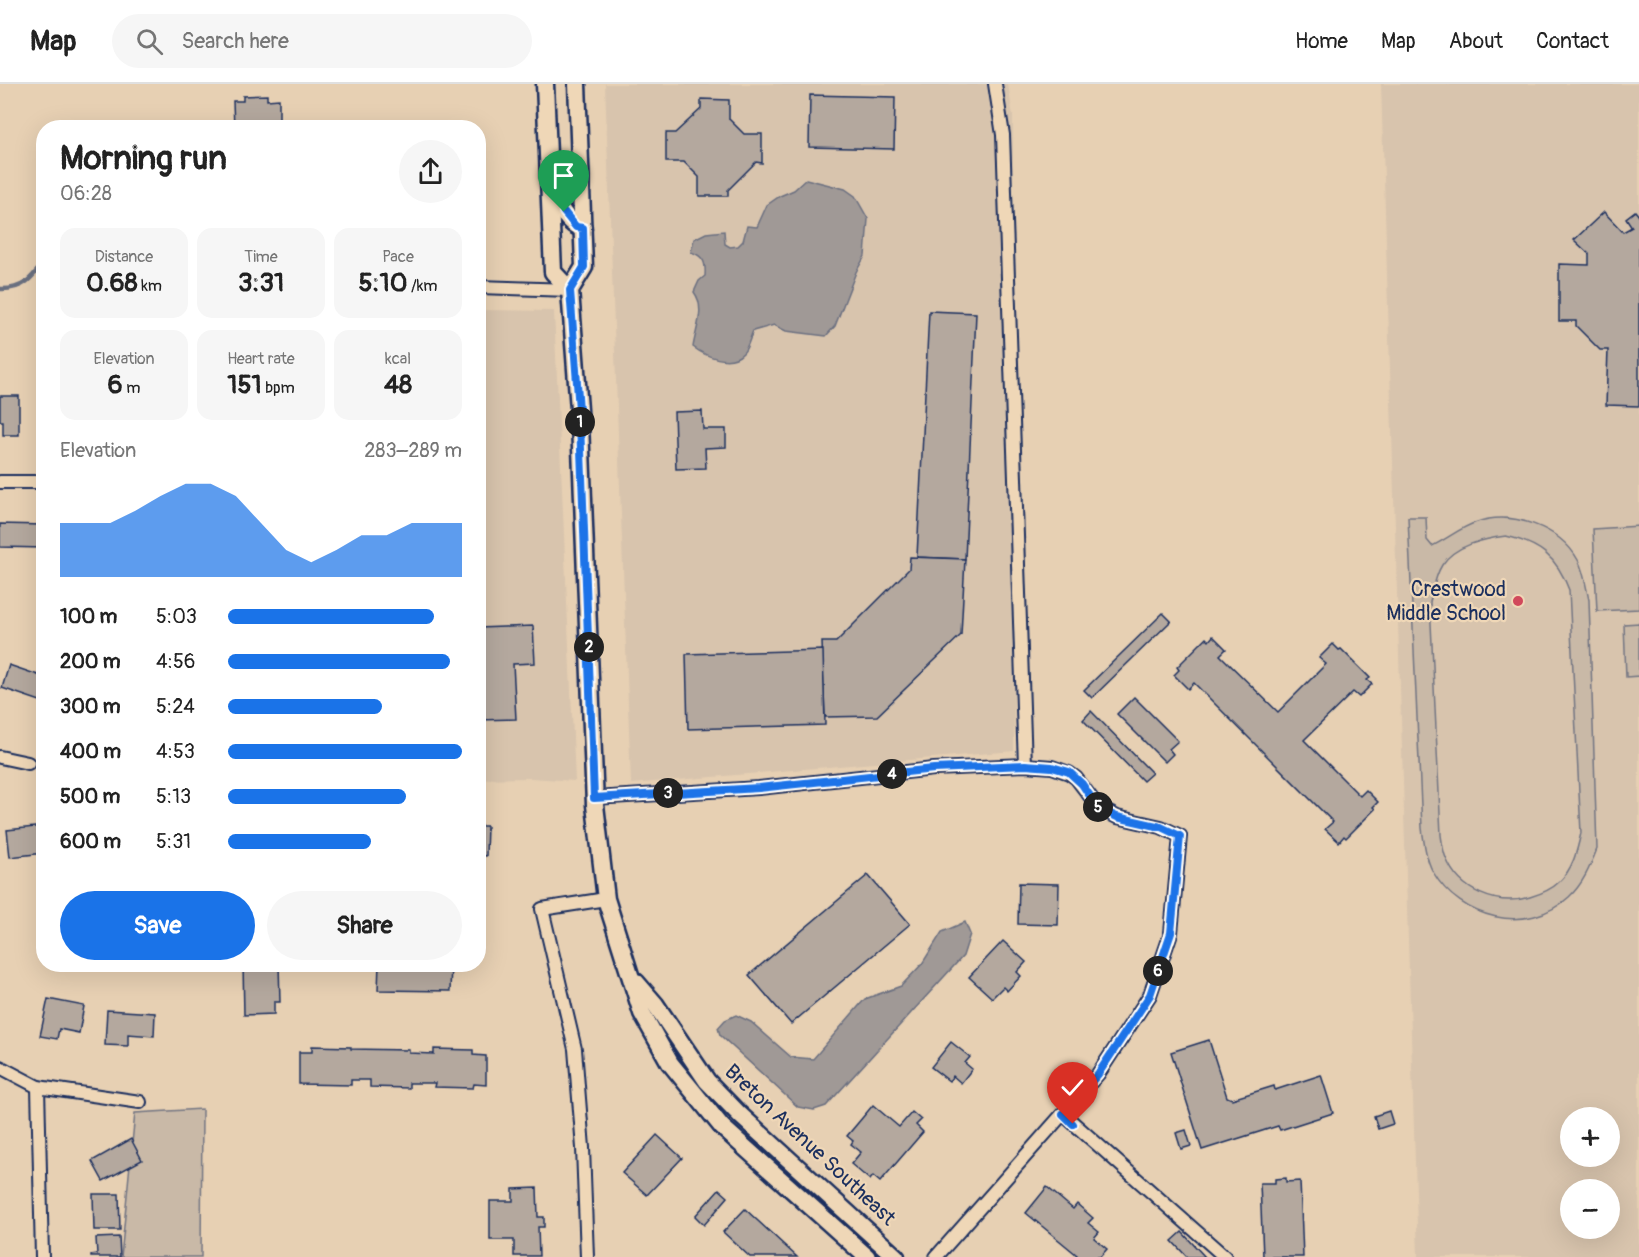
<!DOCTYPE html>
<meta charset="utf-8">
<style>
body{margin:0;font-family:Pangolin,sans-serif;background:#f6f6f6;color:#222;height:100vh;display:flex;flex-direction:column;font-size:22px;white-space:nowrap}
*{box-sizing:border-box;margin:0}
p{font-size:20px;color:#767676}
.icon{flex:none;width:33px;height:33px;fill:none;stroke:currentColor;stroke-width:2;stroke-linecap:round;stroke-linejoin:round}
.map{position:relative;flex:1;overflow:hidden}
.sheet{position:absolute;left:36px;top:36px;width:450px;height:852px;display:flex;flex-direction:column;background:#fff;border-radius:24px;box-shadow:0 6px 24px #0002}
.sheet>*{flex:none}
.tools{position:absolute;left:1560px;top:1023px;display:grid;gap:12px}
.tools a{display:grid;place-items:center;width:60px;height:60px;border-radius:50%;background:#fff;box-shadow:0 6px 24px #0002;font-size:30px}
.pin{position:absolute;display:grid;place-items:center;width:51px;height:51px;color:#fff;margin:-62px -26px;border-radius:50% 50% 50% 0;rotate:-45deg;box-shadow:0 0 6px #0007}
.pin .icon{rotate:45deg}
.km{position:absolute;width:30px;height:30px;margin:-15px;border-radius:50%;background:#222;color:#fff;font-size:16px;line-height:30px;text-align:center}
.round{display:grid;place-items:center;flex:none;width:63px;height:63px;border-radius:32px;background:#f6f6f6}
.headline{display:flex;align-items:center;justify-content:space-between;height:102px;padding:0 24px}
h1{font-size:33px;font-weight:800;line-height:45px}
.figures{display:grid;grid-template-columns:repeat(3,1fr);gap:9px;height:102px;padding:6px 24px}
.figures div{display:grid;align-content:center;border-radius:15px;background:#f6f6f6;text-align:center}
.figures b{font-size:26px;font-weight:800}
.figures small{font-size:16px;font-weight:400}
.figures p{font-size:16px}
.chart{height:168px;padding:12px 24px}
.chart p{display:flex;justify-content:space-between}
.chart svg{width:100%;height:108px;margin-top:6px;fill:#1a73e8;opacity:.7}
.primary-button{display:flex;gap:12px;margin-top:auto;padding:12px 24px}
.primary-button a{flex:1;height:69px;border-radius:36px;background:#1a73e8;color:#fff;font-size:24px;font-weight:800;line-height:69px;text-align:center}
.primary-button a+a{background:#f6f6f6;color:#222}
ul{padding:0 24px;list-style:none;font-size:20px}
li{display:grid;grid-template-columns:96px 72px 1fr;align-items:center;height:45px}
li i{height:15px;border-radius:8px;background:#1a73e8}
header{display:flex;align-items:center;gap:36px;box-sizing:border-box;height:84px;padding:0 30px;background:#fff;border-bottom:2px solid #e0e0e0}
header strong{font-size:28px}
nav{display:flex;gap:33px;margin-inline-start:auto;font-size:21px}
.search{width:420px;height:54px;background:#f6f6f6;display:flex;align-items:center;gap:15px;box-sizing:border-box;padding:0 21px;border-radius:33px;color:#767676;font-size:22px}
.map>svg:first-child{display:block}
.built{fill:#d8c4ad;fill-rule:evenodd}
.green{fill:#c9b9a7;stroke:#727482;stroke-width:1.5;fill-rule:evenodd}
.water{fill:#a09996;stroke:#6b6f80;stroke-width:1.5}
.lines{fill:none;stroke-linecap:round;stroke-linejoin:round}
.stream{stroke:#6b6f80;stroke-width:4.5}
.building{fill:#b4a89e;stroke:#1b2f5e;stroke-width:1.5}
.minor-casing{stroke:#1b2f5e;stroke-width:16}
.secondary-casing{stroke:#1b2f5e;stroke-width:21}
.minor{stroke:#efd7b7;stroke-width:12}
.secondary{stroke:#efd7b7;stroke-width:16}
.route-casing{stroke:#fff;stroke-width:12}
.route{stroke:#1a73e8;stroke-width:8}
.poi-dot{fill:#d1495b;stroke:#efd7b7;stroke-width:2}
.labels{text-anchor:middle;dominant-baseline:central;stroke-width:4.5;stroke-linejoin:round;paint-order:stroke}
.poi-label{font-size:21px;fill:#1b2f5e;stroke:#efd7b7;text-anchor:end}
.street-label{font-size:21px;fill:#1b2f5e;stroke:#efd7b7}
</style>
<header>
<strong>Map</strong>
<div class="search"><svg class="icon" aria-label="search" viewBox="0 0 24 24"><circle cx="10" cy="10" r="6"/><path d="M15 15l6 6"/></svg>Search here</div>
<nav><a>Home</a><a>Map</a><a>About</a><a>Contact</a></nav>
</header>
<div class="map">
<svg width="1639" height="1173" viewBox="0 0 1639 1173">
<rect width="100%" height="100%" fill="#e7d0b3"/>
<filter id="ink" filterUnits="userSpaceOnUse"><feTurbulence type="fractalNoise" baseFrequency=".0167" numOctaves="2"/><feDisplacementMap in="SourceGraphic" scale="12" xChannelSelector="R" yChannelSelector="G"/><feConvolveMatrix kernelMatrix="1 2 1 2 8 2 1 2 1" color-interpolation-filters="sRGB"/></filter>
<g filter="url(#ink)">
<g class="built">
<polygon points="605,0 1008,0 1013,32 1014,667 631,700"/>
<path d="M1381 0H1639V1173H1418ZM1570 1034H1610V1072H1570ZM1570 1106H1610V1144H1570Z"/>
<polygon points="478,226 554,227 575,697 531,694 479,695"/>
</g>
<g class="green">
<path d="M1408 433H1426L1427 456 1432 462C1447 455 1461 443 1477 438 1511 426 1560 443 1578 476 1584 487 1586 503 1589 516L1597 765C1590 783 1583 800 1569 813 1527 852 1460 835 1433 788 1426 775 1424 759 1422 744ZM1506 452C1540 460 1557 473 1569 506L1581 749C1577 767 1573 785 1559 798 1551 806 1540 810 1530 813 1497 823 1459 807 1446 774 1443 767 1442 758 1441 751L1430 518C1433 506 1435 492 1442 481 1455 461 1484 455 1506 452Z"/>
<polygon points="1639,442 1639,525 1597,527 1593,445"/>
<polygon points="1639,539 1639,592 1626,593 1624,540"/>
<polygon points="202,1025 201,1173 121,1173 135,1029"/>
</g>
<g class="water">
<path d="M806 95 845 105 855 112 868 135 865 172 856 188 835 242 826 252 786 247 774 241 753 247C750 253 748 264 743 269 730 283 705 272 693 263 696 244 706 224 694 208L699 197 705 192C706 179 704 172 691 168L694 155 706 149 724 147 725 160 730 163 738 162 743 157 747 142 757 143 767 121 780 112 794 106Z"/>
<polygon points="965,838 970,850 963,872 826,1022 814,1026 798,1023 720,951 718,944 725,936 736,931 751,938 791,973 813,975 865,915 901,902 922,880 942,848"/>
</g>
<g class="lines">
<path class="stream" d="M0 205C23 206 31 195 44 178"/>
</g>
<g class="building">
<polygon points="267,11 267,16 279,15 279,44 234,44 233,17 243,17 243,12"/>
<polygon points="810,11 895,13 894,65 809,63"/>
<polygon points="701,15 729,16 729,35 744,50 762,50 762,79 756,78 728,106 728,112 699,112 699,93 684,78 666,78 666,49 675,49 701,25"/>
<polygon points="1635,127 1639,132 1639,322 1606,321 1608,266 1600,266 1576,242 1576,237 1559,237 1559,180 1589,181 1589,170 1574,156 1604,128 1623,148 1632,143 1626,134"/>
<polygon points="929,227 976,229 965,475 917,473"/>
<polygon points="0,312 19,312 19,351 3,351 3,337 0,337"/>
<polygon points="702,327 703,345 726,345 726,363 705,364 706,384 676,385 674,328"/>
<polygon points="0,440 44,441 44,464 0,463"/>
<polygon points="910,473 965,475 961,551 877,632 825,633 822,558 836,558 909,485"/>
<polygon points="1163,529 1171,537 1092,614 1084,606"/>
<polygon points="533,542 535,579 513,580 516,635 478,636 478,544"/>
<polygon points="1213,552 1226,565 1220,571 1278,628 1326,580 1319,574 1333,560 1339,566 1341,565 1370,594 1367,596 1372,600 1359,613 1353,608 1304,656 1360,712 1366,706 1378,718 1373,723 1375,725 1346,754 1344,752 1339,758 1325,745 1333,738 1194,599 1188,605 1174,591 1179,586 1177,583 1206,554 1209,557"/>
<polygon points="823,566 825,641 688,645 686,570"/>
<polygon points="9,581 44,593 43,618 2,604"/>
<polygon points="1134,613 1178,657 1169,665 1173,670 1165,678 1117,630"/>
<polygon points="1091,627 1152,689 1143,697 1083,636"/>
<polygon points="44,742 44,769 10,773 7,746"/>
<polygon points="478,742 487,742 486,772 478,771"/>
<polygon points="868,791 910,840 791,940 749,891"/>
<polygon points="1019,799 1059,800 1058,841 1018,840"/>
<polygon points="1003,857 1026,878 1017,888 1021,892 1007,907 1003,903 992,914 969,893"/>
<polygon points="243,880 279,880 280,918 274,918 274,930 244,931"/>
<polygon points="379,880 451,880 450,907 378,906"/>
<polygon points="48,915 84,922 79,949 59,945 57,955 40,952"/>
<polygon points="107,926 155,929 154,952 128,950 128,962 105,961"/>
<polygon points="1209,956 1227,1013 1232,1015 1274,1002 1275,1006 1321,991 1333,1029 1280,1046 1278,1042 1202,1066 1171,968"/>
<polygon points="951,958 970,973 965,979 972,985 961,999 953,992 949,997 931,983"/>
<polygon points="312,962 351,963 351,965 409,966 409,969 434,970 434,965 473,966 473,971 486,972 486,1001 474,1000 473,1004 434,1003 435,999 409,999 409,1004 370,1003 370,996 351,996 351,1001 299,1000 299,968 312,968"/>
<polygon points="873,1021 899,1043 912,1028 921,1036 916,1041 923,1048 880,1098 873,1092 870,1096 851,1080 861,1068 851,1060 853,1057 847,1052"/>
<polygon points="1389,1027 1393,1040 1378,1045 1374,1032"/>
<polygon points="1186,1046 1191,1062 1181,1065 1176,1049"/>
<polygon points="657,1051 682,1074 647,1111 622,1089"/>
<polygon points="131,1055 142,1076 103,1097 92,1077"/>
<polygon points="1286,1094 1286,1098 1300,1097 1303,1173 1263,1173 1260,1099 1275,1099 1275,1095"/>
<polygon points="1047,1103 1073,1125 1077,1120 1093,1134 1088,1139 1099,1148 1094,1154 1107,1165 1100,1173 1075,1173 1077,1171 1026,1129"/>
<polygon points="537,1104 538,1133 544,1133 544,1143 538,1143 539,1172 514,1172 514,1156 490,1156 490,1117 513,1117 513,1105"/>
<polygon points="719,1105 728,1113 704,1141 695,1132"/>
<polygon points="93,1110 119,1110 120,1146 94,1146"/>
<polygon points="745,1125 797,1173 750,1173 723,1148"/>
<polygon points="1182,1148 1205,1173 1187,1173 1172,1157"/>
<polygon points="119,1153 120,1173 91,1173 91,1171 97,1170 96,1154"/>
</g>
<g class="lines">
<g class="minor-casing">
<g id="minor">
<polyline points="995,0 1003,51 1025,681"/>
<polyline points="478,203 570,206"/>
<polyline points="0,398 44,398"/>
<polyline points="0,673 28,679"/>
<polyline points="594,714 759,704 934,685 1025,681 1052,683 1069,689 1076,694 1099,724 1117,733 1161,743 1180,752 1171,849 1150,911 1098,990 936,1173"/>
<polyline points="0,983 38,1003 140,1018"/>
<polyline points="38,1003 42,1173"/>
<polyline points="1063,1030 1225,1173"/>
<polyline points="587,1173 583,1064 575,965 542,825 606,815"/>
</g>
</g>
<g class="secondary-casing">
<g id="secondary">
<polyline points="545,0 553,188 570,206"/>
<polyline points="577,0 584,183 570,206 580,339 595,721 606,815 642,929 670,979 722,1043 867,1173"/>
<path d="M553 105C556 119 568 142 583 144"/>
<polyline points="636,898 655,920 707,997 740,1031 896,1173"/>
</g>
</g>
<use href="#minor" class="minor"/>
<use href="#secondary" class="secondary"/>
</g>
</g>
<g class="lines" filter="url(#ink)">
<g class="route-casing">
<polyline id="route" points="564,128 576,143 583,144 584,183 570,206 580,339 594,714 759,704 934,685 1025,681 1052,683 1069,688 1082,700 1098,724 1117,733 1161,743 1180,752 1171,849 1150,911 1098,990 1063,1030 1073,1040"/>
</g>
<use href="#route" class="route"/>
</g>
<circle class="poi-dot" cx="1518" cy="517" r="6"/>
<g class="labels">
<g class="poi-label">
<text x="1506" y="505">Crestwood<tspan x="1506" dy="24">Middle School</tspan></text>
</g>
<g class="street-label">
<text transform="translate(810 1061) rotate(43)">Breton Avenue Southeast</text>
</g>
</g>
</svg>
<div class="tools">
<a>+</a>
<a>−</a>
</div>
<div class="pin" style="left:564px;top:128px;background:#1e9e55"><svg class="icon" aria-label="arrive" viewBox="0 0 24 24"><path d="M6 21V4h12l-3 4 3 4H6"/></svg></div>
<div class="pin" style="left:1073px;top:1040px;background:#d93025"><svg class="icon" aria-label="check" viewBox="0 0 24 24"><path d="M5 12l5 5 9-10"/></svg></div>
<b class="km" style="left:580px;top:338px">1</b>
<b class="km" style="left:589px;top:563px">2</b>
<b class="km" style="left:668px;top:709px">3</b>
<b class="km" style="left:892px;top:690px">4</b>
<b class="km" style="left:1098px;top:723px">5</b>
<b class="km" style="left:1158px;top:887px">6</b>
<section class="sheet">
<div class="headline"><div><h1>Morning run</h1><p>06:28</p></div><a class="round"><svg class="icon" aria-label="share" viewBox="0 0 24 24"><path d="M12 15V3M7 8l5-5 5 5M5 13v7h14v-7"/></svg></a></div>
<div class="figures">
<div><p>Distance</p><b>0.68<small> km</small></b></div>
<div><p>Time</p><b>3:31</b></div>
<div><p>Pace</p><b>5:10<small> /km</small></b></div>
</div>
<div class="figures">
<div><p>Elevation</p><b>6<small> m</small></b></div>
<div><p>Heart rate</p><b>151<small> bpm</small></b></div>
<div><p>kcal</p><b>48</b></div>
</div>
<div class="chart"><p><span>Elevation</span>283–289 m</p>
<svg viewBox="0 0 160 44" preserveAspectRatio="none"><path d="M0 44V22L10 22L20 22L30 17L40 11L50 6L60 6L70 11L80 22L90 33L100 38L110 33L120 27L130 27L140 22L150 22L160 22V44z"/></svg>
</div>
<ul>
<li><b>100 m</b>5:03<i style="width:88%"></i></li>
<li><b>200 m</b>4:56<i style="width:95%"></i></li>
<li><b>300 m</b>5:24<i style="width:66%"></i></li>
<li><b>400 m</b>4:53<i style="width:100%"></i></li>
<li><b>500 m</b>5:13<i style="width:76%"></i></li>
<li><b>600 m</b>5:31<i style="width:61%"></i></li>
</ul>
<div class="primary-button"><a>Save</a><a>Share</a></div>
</section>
</div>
